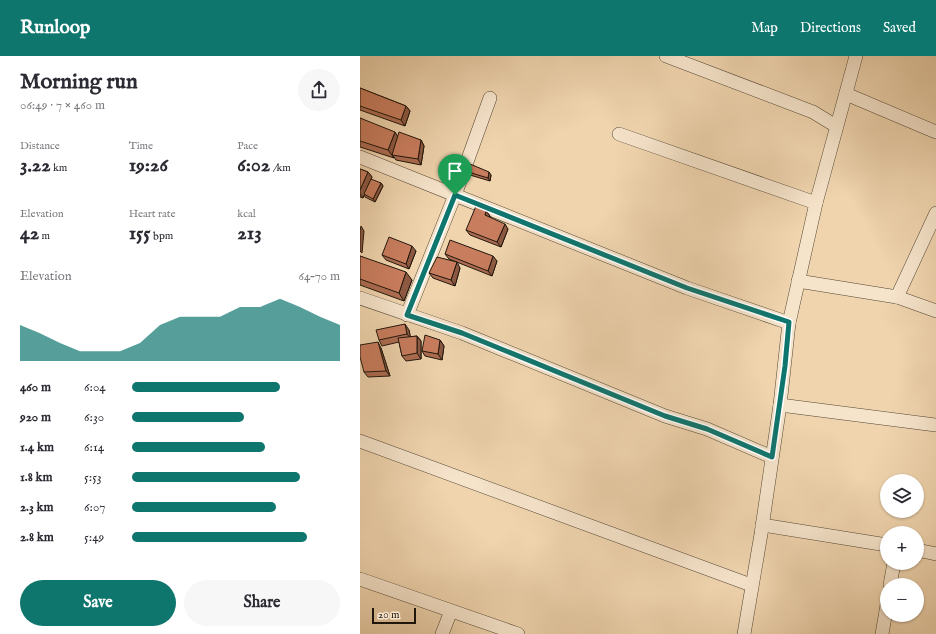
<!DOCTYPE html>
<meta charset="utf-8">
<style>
body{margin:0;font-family:"IM FELL English",serif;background:#f7f7f7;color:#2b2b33;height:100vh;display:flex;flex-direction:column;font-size:15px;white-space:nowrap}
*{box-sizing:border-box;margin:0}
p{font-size:13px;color:#7c7c81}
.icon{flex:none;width:22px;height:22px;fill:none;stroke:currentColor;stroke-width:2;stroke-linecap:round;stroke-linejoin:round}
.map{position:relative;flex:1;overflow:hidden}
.drawer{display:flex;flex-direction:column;background:#fff;width:360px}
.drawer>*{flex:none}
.buttons{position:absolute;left:520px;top:418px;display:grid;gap:8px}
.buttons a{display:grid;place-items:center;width:44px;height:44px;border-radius:50%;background:#fff;box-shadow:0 1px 3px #0004;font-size:20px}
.scale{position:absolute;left:12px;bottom:10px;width:44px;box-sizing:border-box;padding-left:4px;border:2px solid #20160c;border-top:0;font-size:11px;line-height:14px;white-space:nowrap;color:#20160c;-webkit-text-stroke:3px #f5e3ca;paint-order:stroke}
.pin{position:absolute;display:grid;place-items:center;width:34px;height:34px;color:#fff;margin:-41px -17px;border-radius:50% 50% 50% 0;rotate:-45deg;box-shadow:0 0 4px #0007}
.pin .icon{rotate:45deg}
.round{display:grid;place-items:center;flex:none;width:42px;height:42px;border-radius:21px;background:#f7f7f7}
.summary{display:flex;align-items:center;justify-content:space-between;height:68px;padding:0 20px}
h1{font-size:22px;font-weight:700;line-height:30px}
.stats{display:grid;grid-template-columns:repeat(3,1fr);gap:6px;height:68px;padding:4px 20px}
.stats div{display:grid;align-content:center}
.stats b{font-size:20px;font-weight:700}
.stats small{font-size:11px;font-weight:400}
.stats p{font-size:11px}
.chart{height:112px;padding:8px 20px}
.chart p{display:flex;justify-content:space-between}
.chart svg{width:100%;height:72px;margin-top:4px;fill:#0f766e;opacity:.7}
.primary-button{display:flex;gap:8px;margin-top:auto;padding:8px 20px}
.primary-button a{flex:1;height:46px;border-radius:24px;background:#0f766e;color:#fff;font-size:16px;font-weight:700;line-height:46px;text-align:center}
.primary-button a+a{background:#f7f7f7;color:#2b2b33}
ul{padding:0 20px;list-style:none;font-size:13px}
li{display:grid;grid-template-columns:64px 48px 1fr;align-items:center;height:30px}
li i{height:10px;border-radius:5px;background:#0f766e}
header{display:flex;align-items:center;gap:24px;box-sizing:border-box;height:56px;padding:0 20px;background:#0f766e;color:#fff}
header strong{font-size:19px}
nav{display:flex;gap:22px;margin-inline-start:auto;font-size:14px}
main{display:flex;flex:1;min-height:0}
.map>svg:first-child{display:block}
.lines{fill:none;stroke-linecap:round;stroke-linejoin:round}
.minor-casing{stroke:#544634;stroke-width:14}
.minor{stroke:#f5e3ca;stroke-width:13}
.wall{fill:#ac6c51;stroke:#20160c}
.shaded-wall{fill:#8c5842;stroke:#20160c}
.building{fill:#c87d5e;stroke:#20160c}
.route-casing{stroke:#fff;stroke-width:8}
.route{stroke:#0f766e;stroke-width:5}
</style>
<header>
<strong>Runloop</strong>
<nav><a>Map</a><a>Directions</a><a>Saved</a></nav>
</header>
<main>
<section class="drawer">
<div class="summary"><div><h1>Morning run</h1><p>06:49 · 7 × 460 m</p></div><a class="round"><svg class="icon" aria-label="share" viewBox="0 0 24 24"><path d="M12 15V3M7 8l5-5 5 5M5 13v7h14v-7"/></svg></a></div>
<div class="stats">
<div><p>Distance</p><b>3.22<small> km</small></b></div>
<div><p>Time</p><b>19:26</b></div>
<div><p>Pace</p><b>6:02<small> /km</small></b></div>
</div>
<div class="stats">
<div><p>Elevation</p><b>42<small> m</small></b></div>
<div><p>Heart rate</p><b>155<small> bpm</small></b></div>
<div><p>kcal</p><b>213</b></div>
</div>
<div class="chart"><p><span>Elevation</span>64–70 m</p>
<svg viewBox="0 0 160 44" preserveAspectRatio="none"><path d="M0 44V22L10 27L20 33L30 38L40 38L50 38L60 33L70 22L80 17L90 17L100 17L110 11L120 11L130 6L140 11L150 17L160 22V44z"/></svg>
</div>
<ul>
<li><b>460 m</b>6:04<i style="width:71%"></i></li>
<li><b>920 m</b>6:30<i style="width:54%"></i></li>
<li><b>1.4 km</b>6:14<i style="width:64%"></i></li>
<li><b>1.8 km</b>5:53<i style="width:81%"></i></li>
<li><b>2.3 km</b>6:07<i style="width:69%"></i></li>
<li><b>2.8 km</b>5:49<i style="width:84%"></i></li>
</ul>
<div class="primary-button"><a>Save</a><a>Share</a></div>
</section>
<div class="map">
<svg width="576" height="578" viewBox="0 0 576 578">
<rect width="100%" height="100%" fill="#efd4ae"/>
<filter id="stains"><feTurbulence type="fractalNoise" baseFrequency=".005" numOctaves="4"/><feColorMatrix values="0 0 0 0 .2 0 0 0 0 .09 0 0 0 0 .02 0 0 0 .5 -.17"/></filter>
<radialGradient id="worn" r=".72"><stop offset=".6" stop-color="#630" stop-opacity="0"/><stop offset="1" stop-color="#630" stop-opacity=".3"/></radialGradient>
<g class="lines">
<g class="minor-casing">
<g id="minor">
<polyline points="306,0 453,56 476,70"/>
<polyline points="486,38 576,76"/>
<polyline points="259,78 456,147"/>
<polyline points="0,101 327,232 429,267"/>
<polyline points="438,225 537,241 576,255"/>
<polyline points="537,241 576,157"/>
<polyline points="0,242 102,277 305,360 347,373 412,401"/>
<polyline points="47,259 95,139 130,42"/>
<polyline points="420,349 576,369"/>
<polyline points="0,385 391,529"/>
<polyline points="402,469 527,489"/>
<polyline points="557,494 576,498"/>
<polyline points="0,523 158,578"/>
<polyline points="530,529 534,507"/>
<polyline points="82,578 91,555"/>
<polyline points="384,578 401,478 420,349 429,267 456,147 496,0"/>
<polyline points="522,578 527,549"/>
</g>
</g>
<use href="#minor" class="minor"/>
</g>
<g class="wall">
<polygon points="0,32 46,50 50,55 45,70 0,54"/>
<polygon points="0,62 38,81 61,84 64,90 61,109 36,104 34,101 34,102 0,91"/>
<polygon points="0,113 8,116 12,121 9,127 21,127 23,130 15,146 5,141 4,139 3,142 0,141"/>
<polygon points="108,116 131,119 130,125 110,119"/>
<polygon points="126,155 130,160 130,161 148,173 141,191 110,179 106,174"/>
<polygon points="56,195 49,213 26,204 22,199"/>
<polygon points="85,198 137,205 132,220 89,203"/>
<polygon points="0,200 52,224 44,245 0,229"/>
<polygon points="100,212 95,230 73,222 69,217"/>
<polygon points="49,274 50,281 57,280 61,285 61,303 46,305 42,300 39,286 22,290 19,284"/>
<polygon points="80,284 84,290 82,304 65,300 62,295"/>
<polygon points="21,292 30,320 8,321 4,316"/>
</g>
<g class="shaded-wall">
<polygon points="46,50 50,55 45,70 41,64"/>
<polygon points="35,76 40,84 32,99 34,101 34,102 28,94"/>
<polygon points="61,84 64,90 61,109 58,103"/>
<polygon points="8,116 12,121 3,142 0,138 0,134"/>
<polygon points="129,116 131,119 130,125 128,122"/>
<polygon points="21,127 23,130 15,146 13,143"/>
<polygon points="126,155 130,160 128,165 125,159"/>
<polygon points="145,168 148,173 141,191 137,186"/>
<polygon points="1,170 4,175 2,197 0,195 0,175"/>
<polygon points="52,190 56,195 49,213 46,208"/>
<polygon points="133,200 137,205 132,220 128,215"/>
<polygon points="97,206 100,212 95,230 91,224"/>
<polygon points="46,216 52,224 44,245 39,237"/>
<polygon points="45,268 49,274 51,283 47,278"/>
<polygon points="57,280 61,285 61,303 57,297"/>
<polygon points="80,284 84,290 82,304 78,298"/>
<polygon points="18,286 21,292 30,320 26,315"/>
</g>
<g class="building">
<polygon points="0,32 46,50 41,64 0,50"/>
<polygon points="0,62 35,76 28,94 0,85"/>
<polygon points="39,76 61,84 58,103 32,99"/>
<polygon points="110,108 129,116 128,122 108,116"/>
<polygon points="0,113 8,116 0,134"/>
<polygon points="11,123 21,127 13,143 4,138"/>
<polygon points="116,150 126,155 125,159 145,168 137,186 106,174"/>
<polygon points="29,181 52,190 46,208 22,199"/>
<polygon points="90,184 133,200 128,215 85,198"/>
<polygon points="0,200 46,216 39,237 0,223"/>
<polygon points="77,201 97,206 91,224 69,217"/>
<polygon points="45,268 47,278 19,284 16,274"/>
<polygon points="65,279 80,284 78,298 62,295"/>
<polygon points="57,280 57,297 42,300 38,282"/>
<polygon points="18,286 26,315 4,316 0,301 0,289"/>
</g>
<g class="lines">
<g class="route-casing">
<polygon id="route" points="95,139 327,232 429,266 425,310 412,401 347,373 305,360 102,277 47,259"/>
</g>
<use href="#route" class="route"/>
</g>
<rect width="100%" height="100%" filter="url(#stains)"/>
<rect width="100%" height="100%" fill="url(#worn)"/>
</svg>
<div class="buttons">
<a><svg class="icon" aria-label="layers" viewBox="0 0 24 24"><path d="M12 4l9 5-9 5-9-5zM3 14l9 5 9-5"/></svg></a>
<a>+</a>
<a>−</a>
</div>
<div class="scale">20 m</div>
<div class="pin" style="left:95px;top:139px;background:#1e9e55"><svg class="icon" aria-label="arrive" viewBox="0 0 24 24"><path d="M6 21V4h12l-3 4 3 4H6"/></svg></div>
</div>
</main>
